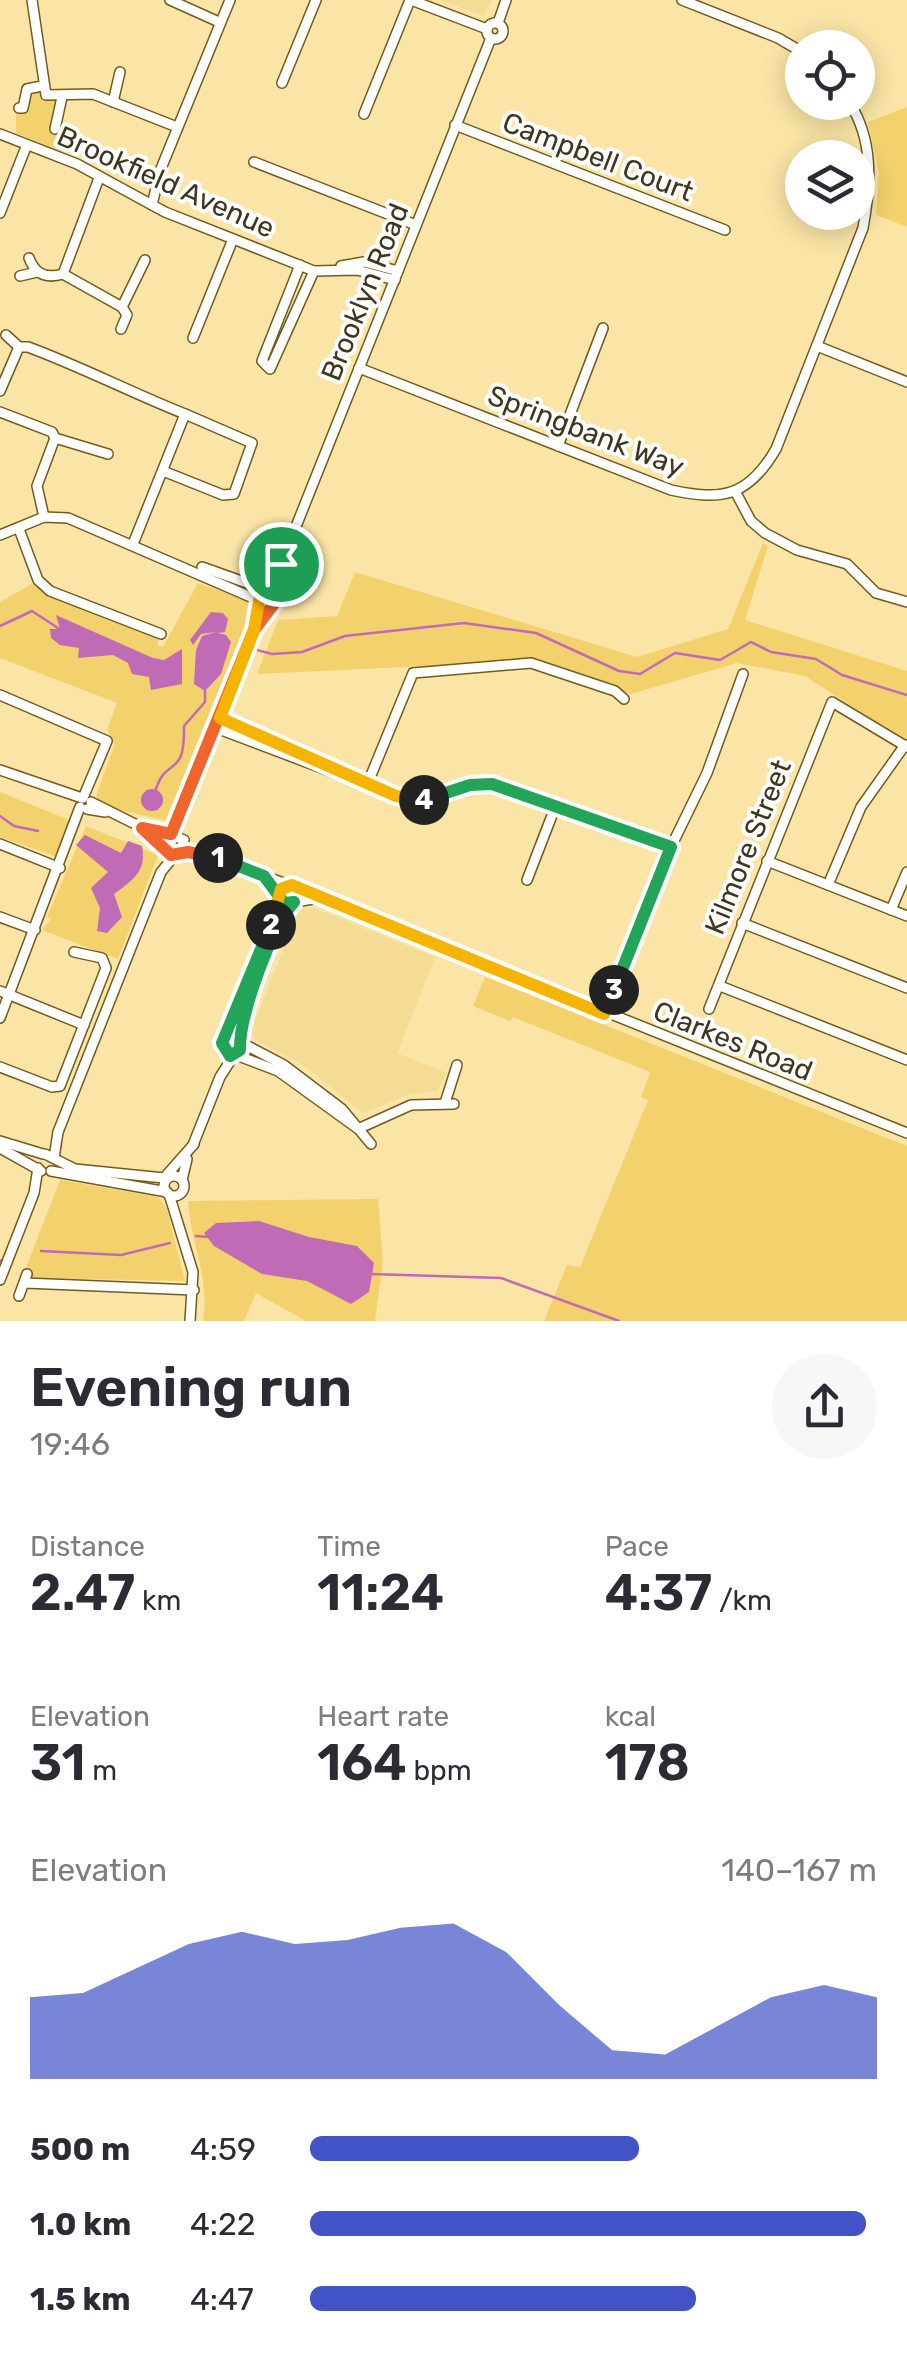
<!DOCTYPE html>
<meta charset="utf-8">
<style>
body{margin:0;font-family:Rubik,sans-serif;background:#f7f7f7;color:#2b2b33;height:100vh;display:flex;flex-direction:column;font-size:38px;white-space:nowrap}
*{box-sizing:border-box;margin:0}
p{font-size:32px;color:#7c7c81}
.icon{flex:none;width:55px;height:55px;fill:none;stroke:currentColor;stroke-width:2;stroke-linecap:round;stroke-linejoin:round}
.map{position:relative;height:1321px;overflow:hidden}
.sheet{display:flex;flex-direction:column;background:#fff;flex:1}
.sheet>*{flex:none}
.controls{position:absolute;left:785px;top:30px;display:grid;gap:20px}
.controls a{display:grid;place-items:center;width:90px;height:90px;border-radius:50%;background:#fff;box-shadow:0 5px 25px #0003;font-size:50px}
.pin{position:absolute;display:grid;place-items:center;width:85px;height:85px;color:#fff;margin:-42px;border:5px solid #fff;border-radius:50%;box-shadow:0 2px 10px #0007}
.km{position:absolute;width:50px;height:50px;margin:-25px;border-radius:50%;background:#222;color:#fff;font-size:28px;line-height:50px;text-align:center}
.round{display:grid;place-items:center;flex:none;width:105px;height:105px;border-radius:52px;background:#f7f7f7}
.overview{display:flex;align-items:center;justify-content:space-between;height:170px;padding:0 30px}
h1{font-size:55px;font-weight:600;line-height:75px}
.figures{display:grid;grid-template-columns:repeat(3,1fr);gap:15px;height:170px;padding:10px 30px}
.figures div{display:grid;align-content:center}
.figures b{font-size:50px;font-weight:600}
.figures small{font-size:28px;font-weight:400}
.figures p{font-size:28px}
.chart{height:280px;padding:20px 30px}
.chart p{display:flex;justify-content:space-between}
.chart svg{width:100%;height:180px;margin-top:10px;fill:#4153c7;opacity:.7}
ul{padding:0 30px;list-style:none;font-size:32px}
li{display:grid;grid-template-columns:160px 120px 1fr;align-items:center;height:75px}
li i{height:25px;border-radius:12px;background:#4153c7}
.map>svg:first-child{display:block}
.built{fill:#f4dc95}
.green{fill:#f3d16d}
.water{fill:#c06bb6}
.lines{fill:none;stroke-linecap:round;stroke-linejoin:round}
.stream{stroke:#c06bb6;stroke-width:2.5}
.minor-casing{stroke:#6f5c1e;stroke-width:12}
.minor{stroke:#fff;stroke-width:9}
.split-1-casing{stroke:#fff;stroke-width:20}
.split-2-casing{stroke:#fff;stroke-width:20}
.split-3-casing{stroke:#fff;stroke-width:20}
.split-4-casing{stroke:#fff;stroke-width:20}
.split-5-casing{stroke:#fff;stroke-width:20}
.split-1{stroke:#f0652b;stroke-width:12}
.split-2{stroke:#22a559;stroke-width:12}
.split-3{stroke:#f5b400;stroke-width:12}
.split-4{stroke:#22a559;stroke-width:12}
.split-5{stroke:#f5b400;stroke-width:12}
.labels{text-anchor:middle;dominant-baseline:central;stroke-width:8;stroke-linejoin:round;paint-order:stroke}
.street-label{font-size:28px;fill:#3e361d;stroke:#fff}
</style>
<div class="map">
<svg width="907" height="1321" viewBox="0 0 907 1321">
<rect width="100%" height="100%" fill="#fae5a6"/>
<g class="built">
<polygon points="440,0 492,0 483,16"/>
<polygon points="314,908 435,957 397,1053 447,1073 437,1091 410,1094 363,1113 303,1065 254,1039 251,1031 299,909"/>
</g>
<g class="green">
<polygon points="39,89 46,99 60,100 52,130 66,135 61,153 16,133 16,112 27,113 26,91"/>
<polygon points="907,107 907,227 876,215 879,173 868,122"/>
<polygon points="763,543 768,546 745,620 907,671 907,742 805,676 737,663 631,694 531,661 257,674 278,620 337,616 355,572 637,657 728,629"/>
<polygon points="39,580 49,593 157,636 158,646 163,647 198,583 257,604 259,613 178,823 101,806 96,796 115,744 107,730 117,703 0,658 0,602"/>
<polygon points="0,792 69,820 57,857 0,837"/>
<polygon points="86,826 158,855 118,959 42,930 51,919 47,917"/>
<polygon points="485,977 907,1146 907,1321 544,1321 567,1265 580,1267 648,1100 641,1097 650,1072 513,1017 510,1021 473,1006"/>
<polygon points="60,1180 159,1197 167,1210 185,1281 34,1278 25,1270"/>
<path d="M378 1199 383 1262 375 1321H306L256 1293 244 1321H203C210 1277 191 1244 188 1201Z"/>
</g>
<g class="water">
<polygon points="211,612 223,613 228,619 225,632 218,633 226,635 231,642 221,674 205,691 194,684 196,650 202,636 216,632 201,634 193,645 190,640"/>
<polygon points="56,615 153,658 164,660 182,649 182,684 151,690 149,677 132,674 128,663 113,655 78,658 79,648 60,645 51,638 50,629 60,629"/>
<circle cx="152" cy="800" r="11"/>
<path d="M85 835 121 853 128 841 142 846C147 871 133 880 114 894L122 917 107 933 97 931 100 908 91 888 108 872 76 845Z"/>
<polygon points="259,1221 309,1237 357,1246 374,1263 369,1292 351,1304 307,1281 262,1274 214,1246 204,1233 216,1223"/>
</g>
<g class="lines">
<g class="stream">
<polyline points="0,626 32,611 61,630"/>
<polyline points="253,649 272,654 302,652 345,636 464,623 536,633 619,671 640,674 675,653 720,660 751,642 771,652 816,659 842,675 907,695"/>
<path d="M156 789C167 755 185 780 184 726L205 702V691"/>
<polyline points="0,816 14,826 38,831"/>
<polyline points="196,1236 210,1237"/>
<polyline points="41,1251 121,1255 170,1243"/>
<polyline points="0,1261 2,1260"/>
<polyline points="371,1274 501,1278 619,1321"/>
</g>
<g class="minor-casing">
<g id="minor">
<polyline points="32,0 46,95 93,94 177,127"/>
<polyline points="170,0 219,22"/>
<polyline points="411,0 487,29"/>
<polyline points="682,0 778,38 802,52"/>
<polyline points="498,23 506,0"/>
<circle cx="495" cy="31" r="8"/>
<polyline points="282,83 316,0"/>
<polyline points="113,102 120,72"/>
<polyline points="19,108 23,108 27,89 42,86"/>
<polyline points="364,114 410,0"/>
<polyline points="455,125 725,230"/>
<polyline points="55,129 62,97"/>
<polyline points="0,134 77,164 165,212 314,271 357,270 395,280"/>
<polyline points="254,162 416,225"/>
<polyline points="99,178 63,274 122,307 145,260"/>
<polyline points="152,205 160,171 230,0"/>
<polyline points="0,213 26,147"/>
<path d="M29 258C35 274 46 279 63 274"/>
<polyline points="300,265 262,361 270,369 314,271"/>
<polyline points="341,266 364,262 398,271"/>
<polyline points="20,276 37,272"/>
<polyline points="121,329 127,315 122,307"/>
<path d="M6 335 19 347H28C82 367 132 393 185 414L133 544"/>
<polyline points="193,338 233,239"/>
<polyline points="817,346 907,382"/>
<path d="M359 368 671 490C722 501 748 497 776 449L863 228C871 185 874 140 849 102"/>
<polyline points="0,391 19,347"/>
<polyline points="0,412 52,432 55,438 37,486 44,517"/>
<polyline points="55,438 108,454"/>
<polyline points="558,446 603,328"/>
<polyline points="163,471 223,495 234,494 252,443 185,414"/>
<polyline points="735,491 751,521 765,533 797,550 847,564 876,593 907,602"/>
<polyline points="19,529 38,580 50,591 161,634"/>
<polyline points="0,535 44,517 68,518 260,601"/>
<polyline points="202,567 264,589"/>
<polyline points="266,588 281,564 491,38"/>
<circle cx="268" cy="597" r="9"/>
<polyline points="0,695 107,741 83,798"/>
<polyline points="220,718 347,774"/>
<polyline points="216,728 409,801 492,784 671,847"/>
<polyline points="0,770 82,798"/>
<polyline points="367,785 413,673 531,663 615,691 624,699"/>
<polyline points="91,802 141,827 163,845"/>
<polyline points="87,809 105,812"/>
<polyline points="171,834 243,660 261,602"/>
<polyline points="0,844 60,868"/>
<polyline points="179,854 184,840 169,834 163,845 171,855 207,855 289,885"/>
<polyline points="767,861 907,916"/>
<polyline points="527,880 556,805"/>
<polyline points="828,885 861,807 905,745"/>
<polyline points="295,887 907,1133"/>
<path d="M313 899 295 902C275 923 238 1014 240 1042L284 1065 342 1109 371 1144"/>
<polyline points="891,910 907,872"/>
<polyline points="0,917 35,930"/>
<polyline points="742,923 907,988"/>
<polyline points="720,986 907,1060"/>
<polyline points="0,991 84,1025"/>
<polyline points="709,1009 832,702 907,747"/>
<polyline points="604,1014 671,847 707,773 743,674"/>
<polyline points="0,1018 80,807"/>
<circle cx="231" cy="1046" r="10"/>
<polyline points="224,1039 275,914 279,895 270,881"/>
<polyline points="236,1055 278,1071 357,1128"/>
<polyline points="0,1067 52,1087 60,1086 106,968 102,958 74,952"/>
<polyline points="445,1103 457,1065"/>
<polyline points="360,1128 411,1105 454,1104"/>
<polyline points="0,1141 43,1154"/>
<polyline points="193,1145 220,1077 234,1055"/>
<polyline points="0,1148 41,1171"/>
<polyline points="45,1154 75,1169 164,1178 194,1144"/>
<polyline points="54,1158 58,1132 161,872 175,855"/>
<polyline points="51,1171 167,1192"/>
<circle cx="174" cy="1186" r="10"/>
<polyline points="182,1180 187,1159"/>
<polyline points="169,1194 193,1272 190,1321"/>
<polyline points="0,1280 34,1193 38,1168"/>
<polyline points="25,1283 194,1290"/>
<polyline points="19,1296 27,1274"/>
</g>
</g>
<use href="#minor" class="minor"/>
</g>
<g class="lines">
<g class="split-1-casing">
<polyline id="split-1" points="218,858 188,852 171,855 142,828 171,834 254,630 276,601 281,564"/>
</g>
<g class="split-2-casing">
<path id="split-2" d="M218 858 264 876 284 903 294 902C271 928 239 1016 240 1050L230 1056 222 1043 271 925"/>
</g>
<g class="split-3-casing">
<polyline id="split-3" points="271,925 281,889 292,885 604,1014 614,990"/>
</g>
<g class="split-4-casing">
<polyline id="split-4" points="424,800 470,785 492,784 671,847 614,990"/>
</g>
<g class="split-5-casing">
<polyline id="split-5" points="281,564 260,595 254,630 220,718 396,796 424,800"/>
</g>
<use href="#split-1" class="split-1"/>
<use href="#split-2" class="split-2"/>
<use href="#split-3" class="split-3"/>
<use href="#split-4" class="split-4"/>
<use href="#split-5" class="split-5"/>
</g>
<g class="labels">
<g class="street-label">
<text transform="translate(598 157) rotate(21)">Campbell Court</text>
<text transform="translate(166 182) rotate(24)">Brookfield Avenue</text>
<text transform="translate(365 292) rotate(-68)">Brooklyn Road</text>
<text transform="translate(586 431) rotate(21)">Springbank Way</text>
<text transform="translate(748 847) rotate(-68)">Kilmore Street</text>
<text transform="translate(733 1041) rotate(22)">Clarkes Road</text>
</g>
</g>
</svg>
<div class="controls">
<a><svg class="icon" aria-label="locate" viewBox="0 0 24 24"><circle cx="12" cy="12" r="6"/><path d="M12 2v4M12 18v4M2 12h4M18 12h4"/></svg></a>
<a><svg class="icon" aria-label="layers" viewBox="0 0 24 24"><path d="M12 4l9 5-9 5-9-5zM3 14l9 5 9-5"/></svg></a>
</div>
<div class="pin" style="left:281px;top:564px;background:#1e9e55"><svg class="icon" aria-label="arrive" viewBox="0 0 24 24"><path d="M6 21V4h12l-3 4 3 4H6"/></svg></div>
<b class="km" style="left:218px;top:858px">1</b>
<b class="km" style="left:271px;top:925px">2</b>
<b class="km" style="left:614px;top:990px">3</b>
<b class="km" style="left:424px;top:800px">4</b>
</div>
<section class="sheet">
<div class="overview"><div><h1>Evening run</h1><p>19:46</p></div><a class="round"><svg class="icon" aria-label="share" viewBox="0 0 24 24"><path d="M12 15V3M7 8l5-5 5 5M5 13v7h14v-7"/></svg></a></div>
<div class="figures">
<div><p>Distance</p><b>2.47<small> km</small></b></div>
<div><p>Time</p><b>11:24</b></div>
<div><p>Pace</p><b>4:37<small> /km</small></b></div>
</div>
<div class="figures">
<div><p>Elevation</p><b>31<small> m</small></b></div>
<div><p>Heart rate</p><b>164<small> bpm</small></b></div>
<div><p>kcal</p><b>178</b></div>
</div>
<div class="chart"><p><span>Elevation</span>140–167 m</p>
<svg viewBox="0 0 160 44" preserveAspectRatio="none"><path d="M0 44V24L10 23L20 17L30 11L40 8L50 11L60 10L70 7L80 6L90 13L100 26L110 37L120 38L130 31L140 24L150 21L160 24V44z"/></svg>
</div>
<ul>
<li><b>500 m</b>4:59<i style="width:58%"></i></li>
<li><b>1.0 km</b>4:22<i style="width:98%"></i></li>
<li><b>1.5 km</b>4:47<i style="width:68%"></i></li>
</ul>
</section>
